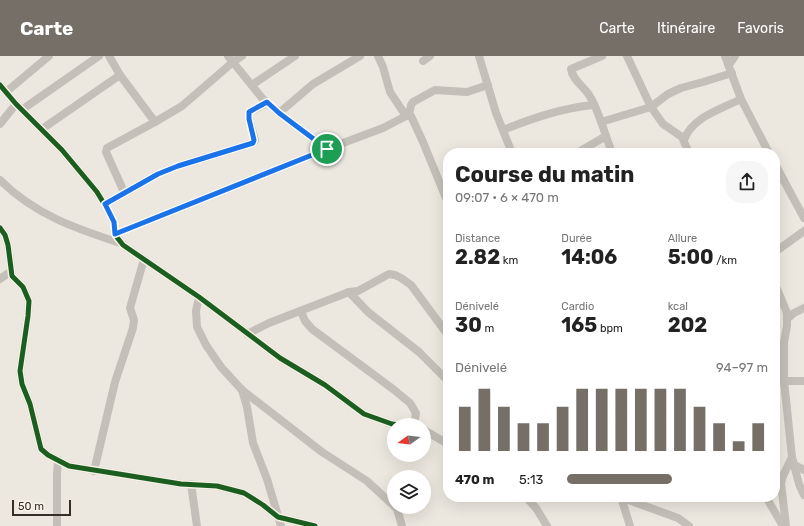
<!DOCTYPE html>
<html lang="fr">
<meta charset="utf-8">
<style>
body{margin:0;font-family:Rubik,sans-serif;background:#f6f6f6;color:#222;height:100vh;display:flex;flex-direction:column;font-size:15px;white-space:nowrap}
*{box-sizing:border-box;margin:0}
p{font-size:13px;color:#767676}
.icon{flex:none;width:22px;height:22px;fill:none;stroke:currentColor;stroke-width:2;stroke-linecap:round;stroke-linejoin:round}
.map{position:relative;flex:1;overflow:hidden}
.sheet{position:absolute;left:443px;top:92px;width:337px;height:354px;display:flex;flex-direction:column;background:#fff;border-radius:16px;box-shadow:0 4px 16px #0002}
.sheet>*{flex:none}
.needle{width:26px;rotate:256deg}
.tools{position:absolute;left:387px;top:362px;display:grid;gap:8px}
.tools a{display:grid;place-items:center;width:44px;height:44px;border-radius:50%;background:#fff;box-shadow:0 4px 16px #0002;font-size:20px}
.scale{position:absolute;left:12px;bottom:10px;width:59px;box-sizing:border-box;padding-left:4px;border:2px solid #352e28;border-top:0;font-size:11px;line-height:14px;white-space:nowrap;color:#352e28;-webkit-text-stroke:3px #f8f3e8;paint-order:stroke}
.pin{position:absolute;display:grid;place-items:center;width:34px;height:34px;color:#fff;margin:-17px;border:2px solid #fff;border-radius:50%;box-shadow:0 1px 4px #0007}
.round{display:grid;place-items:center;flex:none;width:42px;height:42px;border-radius:16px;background:#f6f6f6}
.summary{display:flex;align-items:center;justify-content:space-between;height:68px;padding:0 12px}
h1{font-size:22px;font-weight:700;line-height:30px}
.stats{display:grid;grid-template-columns:repeat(3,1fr);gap:6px;height:68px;padding:4px 12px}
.stats div{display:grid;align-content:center}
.stats b{font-size:20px;font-weight:700}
.stats small{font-size:11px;font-weight:400}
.stats p{font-size:11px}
.chart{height:112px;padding:8px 12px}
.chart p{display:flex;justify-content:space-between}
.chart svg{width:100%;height:72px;margin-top:4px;stroke:#756f68;stroke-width:6}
ul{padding:0 12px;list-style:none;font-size:13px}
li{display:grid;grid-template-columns:64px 48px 1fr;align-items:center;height:30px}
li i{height:10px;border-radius:5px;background:#756f68}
header{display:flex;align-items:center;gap:24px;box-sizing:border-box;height:56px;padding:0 20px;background:#756f68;color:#fff}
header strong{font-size:19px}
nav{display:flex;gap:22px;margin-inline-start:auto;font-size:14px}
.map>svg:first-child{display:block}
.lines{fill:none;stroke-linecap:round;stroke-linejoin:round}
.minor{stroke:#c4c0b9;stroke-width:8}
.cycleway-casing{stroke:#f8f3e8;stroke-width:8}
.cycleway{stroke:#1b5e20;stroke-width:5}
.route-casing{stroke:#fff;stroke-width:8}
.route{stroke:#1a73e8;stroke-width:5}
</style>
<header>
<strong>Carte</strong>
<nav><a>Carte</a><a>Itinéraire</a><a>Favoris</a></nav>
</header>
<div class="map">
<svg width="804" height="470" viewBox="0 0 804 470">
<rect width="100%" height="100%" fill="#ece8e0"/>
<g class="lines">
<g class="minor">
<polyline points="109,0 120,19 155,66"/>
<polyline points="228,0 262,42 279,57 327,93 383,72 406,60 411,60 423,86 448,147"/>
<polyline points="378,0 383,11 390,36 406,60"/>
<polyline points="479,0 496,57 512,97"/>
<polyline points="627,0 651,51 663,68 682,81 689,97"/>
<polyline points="725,0 741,43 769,97"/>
<polyline points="423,5 430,0"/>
<polyline points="729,9 735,0"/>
<polyline points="0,29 16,48 62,94 97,136 115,166 116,180 123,189 199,241 280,302 325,329 364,358 392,368 400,369"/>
<polyline points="252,29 295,0"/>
<polyline points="6,36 49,0"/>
<polyline points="23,53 99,0"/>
<polyline points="279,57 313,28 360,0"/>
<polyline points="409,59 411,49 413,46 435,34 467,36 488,29"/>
<polyline points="601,66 651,51 668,38 681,32 703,26 732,17"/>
<polyline points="0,68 16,48"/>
<polyline points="42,73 120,19"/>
<path d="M503 74C533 62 562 52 594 49"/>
<polyline points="606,80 612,97"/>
<path d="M684 84C692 61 721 53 741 43"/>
<path d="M577 97 606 80C601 66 597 51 589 39 583 30 572 23 571 13L602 0"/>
<polyline points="775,108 804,162"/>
<path d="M0 124C35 159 77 173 123 188"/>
<polyline points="124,136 106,96 107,92 155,66 182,50 233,6 242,0"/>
<polyline points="105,148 158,118 178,110 253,87 255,84 249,63 249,56 267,47"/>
<polyline points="0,172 5,179 8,189 12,220 23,231 29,245 28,260 20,315 22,328 30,348 41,393 48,399 69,410 181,428 217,430 244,437 263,449 278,461 315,470"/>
<polyline points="115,178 327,93"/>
<polyline points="775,196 804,175"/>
<polyline points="0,223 10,216"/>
<polyline points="775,228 787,257 787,270 784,286 784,325 792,401 783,420 781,427 786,470"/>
<polyline points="349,236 358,235 389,218 395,219 401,222 411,229 448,279"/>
<polyline points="199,241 196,255 197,271 206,289 221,311 242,334 247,351 253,387 267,423 281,470"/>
<polyline points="301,255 305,265 312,273 393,333 410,347 416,357 414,369"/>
<polyline points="787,263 794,257 804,252"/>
<polyline points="247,278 269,267 349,236 368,256 419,296 448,325"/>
<polyline points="775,325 804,325"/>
<polyline points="242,334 322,396 367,425 394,450"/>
<polyline points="424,374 448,388"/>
<polyline points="792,401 799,428 804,439"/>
<polyline points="793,408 804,414"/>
<polyline points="94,415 115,326 133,272 134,264 130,252 144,203"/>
<polyline points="191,428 197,470"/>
<polyline points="526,441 536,452 547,470"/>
<polyline points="620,441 678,462 689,470"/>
<polyline points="621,441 630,470"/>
<polyline points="766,441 783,470"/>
<polyline points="395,451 397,453 402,470"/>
<polyline points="57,470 57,418 58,404"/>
</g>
<g class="cycleway-casing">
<g id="cycleway">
<polyline points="0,29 16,48 62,94 97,136 115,166 116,180 123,189 199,241 280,302 325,329 364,358 392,368 400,369"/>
<polyline points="0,172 5,179 8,189 12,220 23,231 29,245 28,260 20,315 22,328 30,348 41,393 48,399 69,410 181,428 217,430 244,437 263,449 278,461 315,470"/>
</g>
</g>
<use href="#cycleway" class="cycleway"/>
</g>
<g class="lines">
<g class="route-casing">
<polygon id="route" points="267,46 279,57 327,93 115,178 114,166 105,148 158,118 178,110 253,87 254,84 249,63 249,56"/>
</g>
<use href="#route" class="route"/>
</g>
</svg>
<div class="tools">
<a><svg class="needle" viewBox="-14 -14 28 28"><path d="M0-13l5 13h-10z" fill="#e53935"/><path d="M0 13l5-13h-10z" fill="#767676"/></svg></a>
<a><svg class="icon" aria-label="layers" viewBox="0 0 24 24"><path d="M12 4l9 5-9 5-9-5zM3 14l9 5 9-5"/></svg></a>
</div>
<div class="scale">50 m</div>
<div class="pin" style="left:327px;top:93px;background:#1e9e55"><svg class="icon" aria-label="arrive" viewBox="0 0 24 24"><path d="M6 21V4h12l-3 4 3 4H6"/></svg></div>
<section class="sheet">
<div class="summary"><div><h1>Course du matin</h1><p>09:07 · 6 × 470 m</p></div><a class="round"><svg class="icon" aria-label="share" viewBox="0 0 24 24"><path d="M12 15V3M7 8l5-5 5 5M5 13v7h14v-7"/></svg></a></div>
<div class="stats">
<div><p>Distance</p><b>2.82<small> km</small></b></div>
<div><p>Durée</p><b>14:06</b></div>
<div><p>Allure</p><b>5:00<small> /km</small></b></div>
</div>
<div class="stats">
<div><p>Dénivelé</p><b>30<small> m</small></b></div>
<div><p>Cardio</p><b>165<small> bpm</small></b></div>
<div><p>kcal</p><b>202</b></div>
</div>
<div class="chart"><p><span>Dénivelé</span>94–97 m</p>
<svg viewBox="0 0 160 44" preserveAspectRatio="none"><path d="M5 44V17M15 44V6M25 44V17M35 44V27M45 44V27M55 44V17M65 44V6M75 44V6M85 44V6M95 44V6M105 44V6M115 44V6M125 44V17M135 44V27M145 44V38M155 44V27"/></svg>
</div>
<ul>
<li><b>470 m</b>5:13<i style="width:52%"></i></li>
</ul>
</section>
</div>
